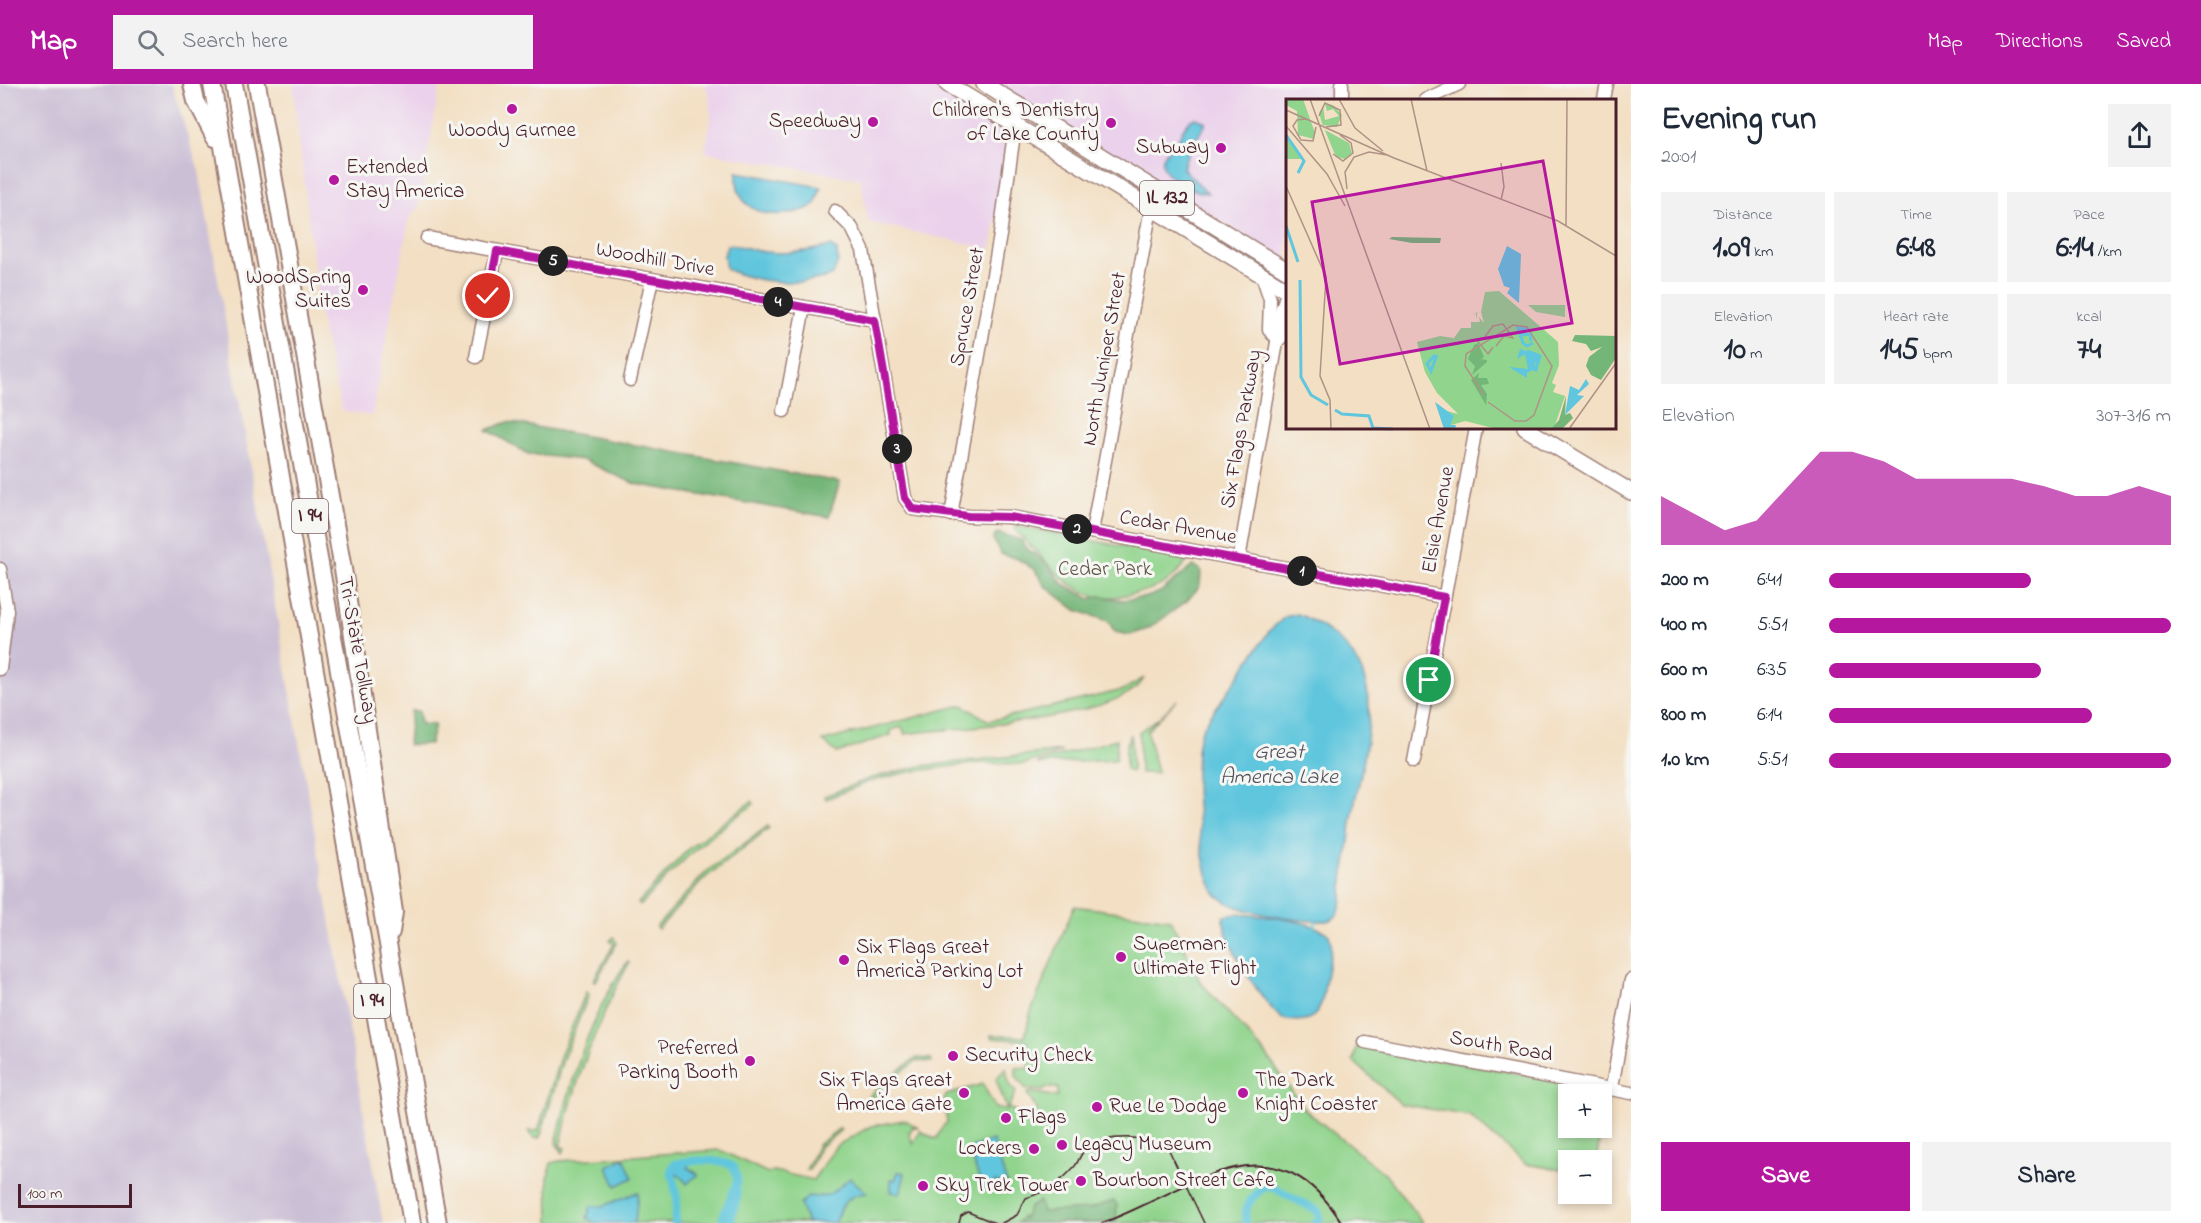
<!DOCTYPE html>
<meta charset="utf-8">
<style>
body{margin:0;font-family:"Indie Flower",sans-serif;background:#f2f2f3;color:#1f2937;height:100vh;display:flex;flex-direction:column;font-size:22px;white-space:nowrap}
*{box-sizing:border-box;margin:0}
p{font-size:20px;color:#747a83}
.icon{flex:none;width:33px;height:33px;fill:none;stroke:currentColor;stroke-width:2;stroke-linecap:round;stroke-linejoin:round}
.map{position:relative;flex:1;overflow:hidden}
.panel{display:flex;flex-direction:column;background:#fff;width:570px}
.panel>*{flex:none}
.controls{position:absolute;left:1558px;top:1000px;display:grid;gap:12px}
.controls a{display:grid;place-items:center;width:54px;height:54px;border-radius:0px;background:#fff;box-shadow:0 3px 9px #0003;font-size:30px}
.scale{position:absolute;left:18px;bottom:15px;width:114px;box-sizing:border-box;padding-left:6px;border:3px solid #4a1f2b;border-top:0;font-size:16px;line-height:21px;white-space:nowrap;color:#4a1f2b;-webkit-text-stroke:4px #f6f6f2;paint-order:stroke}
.pin{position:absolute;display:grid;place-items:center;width:51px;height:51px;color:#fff;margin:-26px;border:3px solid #fff;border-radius:50%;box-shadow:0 2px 6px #0007}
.km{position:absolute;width:30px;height:30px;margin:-15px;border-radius:50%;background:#222;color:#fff;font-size:16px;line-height:30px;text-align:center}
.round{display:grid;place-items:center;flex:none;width:63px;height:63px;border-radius:0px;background:#f2f2f3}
.head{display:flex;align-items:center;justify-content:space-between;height:102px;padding:0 30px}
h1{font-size:33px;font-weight:700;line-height:45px}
.figures{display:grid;grid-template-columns:repeat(3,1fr);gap:9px;height:102px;padding:6px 30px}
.figures div{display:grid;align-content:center;border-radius:0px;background:#f2f2f3;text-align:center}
.figures b{font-size:30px;font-weight:700}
.figures small{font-size:16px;font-weight:400}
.figures p{font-size:16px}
.chart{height:168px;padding:12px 30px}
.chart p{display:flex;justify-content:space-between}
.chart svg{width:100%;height:108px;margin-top:6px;fill:#b5179e;opacity:.7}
.primary-button{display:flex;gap:12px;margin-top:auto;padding:12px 30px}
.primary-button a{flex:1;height:69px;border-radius:0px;background:#b5179e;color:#fff;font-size:24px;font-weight:700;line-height:69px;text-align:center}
.primary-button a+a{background:#f2f2f3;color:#1f2937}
ul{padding:0 30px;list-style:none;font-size:20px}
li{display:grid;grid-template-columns:96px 72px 1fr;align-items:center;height:45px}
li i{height:15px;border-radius:8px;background:#b5179e}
header{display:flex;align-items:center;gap:36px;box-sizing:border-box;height:84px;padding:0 30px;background:#b5179e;color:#fff}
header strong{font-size:28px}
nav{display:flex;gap:33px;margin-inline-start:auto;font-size:21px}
.search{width:420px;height:54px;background:#f2f2f3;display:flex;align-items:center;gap:15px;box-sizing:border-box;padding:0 21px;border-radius:0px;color:#747a83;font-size:22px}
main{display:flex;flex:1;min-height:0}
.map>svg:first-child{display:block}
.built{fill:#ebd1eb}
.industrial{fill:#cbbfd5}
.green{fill:#91d48d;stroke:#6e7a5c;stroke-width:1.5}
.forest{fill:#74b678;stroke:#5f6a52;stroke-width:1.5}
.water{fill:#60c6dd;stroke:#557284;stroke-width:1.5}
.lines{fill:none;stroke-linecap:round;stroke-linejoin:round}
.stream{stroke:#60c6dd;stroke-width:2}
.canal{stroke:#60c6dd;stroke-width:8}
.minor-casing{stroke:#9e7f77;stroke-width:15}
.major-casing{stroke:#9e7f77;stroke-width:18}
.highway-casing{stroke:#9e7f77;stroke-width:20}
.minor{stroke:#fff;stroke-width:12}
.major{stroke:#fff;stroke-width:15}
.highway{stroke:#fff;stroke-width:16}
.tram{stroke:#4a1f2b;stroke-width:1.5}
.rail{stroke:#4a1f2b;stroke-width:2}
.route-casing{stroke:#fff;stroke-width:12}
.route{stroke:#b5179e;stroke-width:8}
.poi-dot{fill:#b5179e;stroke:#f6f6f2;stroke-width:2}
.labels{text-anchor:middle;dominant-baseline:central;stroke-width:6;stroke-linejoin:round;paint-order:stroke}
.shield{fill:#f6f6f2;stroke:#7e6067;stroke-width:1.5}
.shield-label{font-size:20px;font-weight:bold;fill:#4a1f2b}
.poi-label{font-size:21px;fill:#4a1f2b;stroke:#f6f6f2;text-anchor:start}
.street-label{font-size:21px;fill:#4a1f2b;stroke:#f6f6f2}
.park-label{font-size:21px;fill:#5f5548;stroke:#f6f6f2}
.water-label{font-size:22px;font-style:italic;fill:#515160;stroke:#f6f6f2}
.inset-river{fill:none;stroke:#60c6dd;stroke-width:3}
.inset-road{fill:none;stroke:#af9286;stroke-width:1.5}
.view{fill:#b5179e;fill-opacity:0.15;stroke:#b5179e;stroke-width:3}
.inset-edge{fill:none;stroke:#4a1f2b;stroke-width:3}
</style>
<header>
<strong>Map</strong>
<div class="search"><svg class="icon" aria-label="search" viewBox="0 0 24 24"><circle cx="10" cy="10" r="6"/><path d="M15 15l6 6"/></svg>Search here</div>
<nav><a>Map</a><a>Directions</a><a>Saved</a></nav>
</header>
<main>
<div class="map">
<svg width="1631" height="1139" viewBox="0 0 1631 1139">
<rect width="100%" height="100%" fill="#f6f6f2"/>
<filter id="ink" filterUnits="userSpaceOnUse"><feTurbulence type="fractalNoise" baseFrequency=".0167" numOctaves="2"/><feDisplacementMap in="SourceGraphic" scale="12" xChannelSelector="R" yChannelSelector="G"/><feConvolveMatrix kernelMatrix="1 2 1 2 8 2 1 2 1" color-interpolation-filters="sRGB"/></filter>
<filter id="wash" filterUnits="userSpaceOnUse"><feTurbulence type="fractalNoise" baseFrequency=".008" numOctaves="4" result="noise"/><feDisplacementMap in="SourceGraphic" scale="24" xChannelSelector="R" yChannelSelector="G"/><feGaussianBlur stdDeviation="1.35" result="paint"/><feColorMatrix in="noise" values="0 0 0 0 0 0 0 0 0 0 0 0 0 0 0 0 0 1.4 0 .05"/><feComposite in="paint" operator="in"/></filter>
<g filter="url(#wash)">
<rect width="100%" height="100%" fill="#f3dfc3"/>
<g class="built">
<polygon points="293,0 440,0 419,121 409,134 372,332 342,327 320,235"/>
<polygon points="704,0 933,0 1008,49 1009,56 991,165 868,138 861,95 705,68 711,34 709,10"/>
<polygon points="996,0 1332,0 1331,16 1288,16 1287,178"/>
</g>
<polygon class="industrial" points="0,0 171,0 199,87 383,1139 0,1139"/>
<g class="green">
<path d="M1016 442 1189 475C1174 495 1161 505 1136 509 1123 512 1107 515 1094 512 1063 503 1038 468 1015 446Z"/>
<path d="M1144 594C1124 636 950 644 905 650L902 643 891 646V651L837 669 823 657 962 621 989 637 1123 606Z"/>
<polygon points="1177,616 1147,647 1157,689 1140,689 1139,648 1160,633"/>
<path d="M1131 651 1132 686 1130 688 1126 685C1126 674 1124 660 1131 651Z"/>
<polygon points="1117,655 1116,676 1037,680 1042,677"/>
<polygon points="1062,667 1025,680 978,679 909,688 868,698 826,715 824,712 871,694 921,682"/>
<path d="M752 717 754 720C707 753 679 778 641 821L638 819 688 765Z"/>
<polygon points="768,742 769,744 705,794 658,845 656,843 706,788"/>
<polygon points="1074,822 1170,835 1201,899 1265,969 1304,1025 1385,1090 1423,1139 549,1139 548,1094 551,1079 559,1077 720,1066 768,1089 774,1087 813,1096 836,1062 871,1042 905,1036 917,1043 913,1043 909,1049 913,1060 920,1047 936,1055 944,1041 947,1039 944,1014 947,1011 983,1000 995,1024 1007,1026 996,995 1006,984 1009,999 1016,1008 1008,1024 1027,1032 1029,1029 1034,1031 1037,1026 1027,1010 1030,1008 1058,1013 1058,1004 1045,1004 1043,1007 1026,1005 1016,992 1016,983 1029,985 1031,972 1024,970 1027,957 991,954 991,951 1025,953 1030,930"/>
<polygon points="614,853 617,859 596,897 593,897 614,860 610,857"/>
<path d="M628 877 629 879C597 937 575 997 560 1062L565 1064 563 1069 556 1059C571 998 590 929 628 877Z"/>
<polygon points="586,908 589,910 563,975 541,1051 539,1054 533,1054 529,1047 538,1047 561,970"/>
<polygon points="1357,961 1602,1004 1608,1007 1602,1043 1602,1011 1569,1011 1569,1044 1602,1044 1596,1077 1569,1077 1569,1087 1525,1080 1470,1032 1401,1020 1353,977"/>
<polygon points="916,974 931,975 932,978 916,977 890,997 869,1018 866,1015 886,996"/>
<polygon points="840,1044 841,1046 820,1063 809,1086 806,1086 818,1061"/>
</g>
<g class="forest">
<polygon points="508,338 840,398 829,433 635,400 583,376 528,370 487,346"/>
<polygon points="997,449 1022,456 1024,462 1048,481 1062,499 1090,515 1099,512 1123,516 1147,513 1160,508 1193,482 1201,486 1200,502 1187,517 1148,545 1130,551 1115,548 1108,537 1076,526 1045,502 1035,486 1018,475 1001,470 993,455"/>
<polygon points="411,627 419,627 421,640 435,641 430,660 408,661"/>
<polygon points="1039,1117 1042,1128 1089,1125 1114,1117 1117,1121 1116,1139 1017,1139 1022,1133 1024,1135 1029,1124"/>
</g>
<g class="water">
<path d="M1195 34 1206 38 1185 76 1183 85 1208 109C1194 109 1158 92 1163 74 1165 67 1173 62 1178 55 1183 47 1185 38 1195 34Z"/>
<path d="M737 88 821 103 815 121C783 138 733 135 737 88Z"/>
<path d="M727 161C738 161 745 163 755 166 779 172 807 168 831 162L837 167 838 178 833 191C800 203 757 199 726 185L724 172Z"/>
<path d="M1297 530C1310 534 1319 541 1329 548 1396 594 1361 674 1351 739 1349 756 1348 773 1344 789 1340 805 1347 832 1328 837 1302 838 1238 830 1218 812 1198 795 1190 674 1201 648 1207 634 1218 622 1226 610 1241 589 1255 567 1270 546L1285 533Z"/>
<path d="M1238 830C1261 832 1312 835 1329 851 1334 864 1329 875 1327 888 1321 918 1324 944 1283 935 1267 926 1216 848 1225 832Z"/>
<polygon points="993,1056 1007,1100 995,1098 983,1107 969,1064"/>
<polygon points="624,1074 633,1094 616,1102 607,1082"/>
<polygon points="689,1077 688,1084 698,1090 687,1100 682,1093 671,1087 674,1080"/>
<polygon points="898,1088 905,1089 900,1110 891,1108 891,1095 895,1096"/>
<path d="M850 1094 867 1109C844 1111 842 1122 834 1139H807L800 1120 809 1112C828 1116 837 1105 850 1094Z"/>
<polygon points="638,1108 635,1139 595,1139 587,1134 591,1122 603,1122"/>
</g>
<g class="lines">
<polyline class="stream" points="1314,843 1316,837"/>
<g class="canal">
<path d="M674 1098 671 1087 674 1080C689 1076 721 1074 734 1083L737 1094"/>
<polyline points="674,1100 677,1114 675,1139"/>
<path d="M722 1139C725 1121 734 1111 737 1097"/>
<polyline points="730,1139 737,1112 736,1105"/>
<path d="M1246 1139C1243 1121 1254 1110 1268 1101L1318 1127 1320 1134 1316 1139"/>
</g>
</g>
</g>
<g filter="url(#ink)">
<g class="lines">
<g class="minor-casing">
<g id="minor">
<polyline points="1604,15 1607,0"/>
<polyline points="1342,16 1342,0"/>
<polyline points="1425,16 1459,0"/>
<polyline points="835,127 852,144 863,166 905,414 913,425 968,432 1010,433 1444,513"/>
<polyline points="427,154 875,236"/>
<polyline points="1262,191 1270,215 1269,245 1272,250"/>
<polyline points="1277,258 1285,249 1288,236"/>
<polyline points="476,273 497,167"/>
<polyline points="630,296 652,195"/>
<polyline points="784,327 804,223"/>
<polyline points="951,431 1000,151 1018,21"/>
<polyline points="1092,448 1149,135 1161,111"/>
<polyline points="1239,475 1277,258 1278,236 1288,206"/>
<polyline points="0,485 7,527 0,585"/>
<polyline points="1414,677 1476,344"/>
<polyline points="1365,958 1631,1009"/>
<polyline points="1612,1003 1631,896"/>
</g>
</g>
<g class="major-casing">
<g id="major">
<polyline points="947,0 1288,207"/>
<polyline points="984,0 1288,187"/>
<polyline points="1525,344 1631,408"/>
</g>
</g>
<g class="highway-casing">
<g id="highway">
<polyline points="192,0 196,17 215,54"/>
<polyline points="212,0 412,1139"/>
<polyline points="234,0 438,1139"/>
<polyline points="257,0 344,491 394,828 391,848"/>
</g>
</g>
<use href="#minor" class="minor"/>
<use href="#major" class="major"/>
<use href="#highway" class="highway"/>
<g class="tram">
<polyline points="959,1139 961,1132 968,1128 995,1139"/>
<path d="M1002 1139 1017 1131 1026 1114C1048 1107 1059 1100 1075 1082 1080 1076 1080 1068 1088 1063 1108 1050 1148 1051 1168 1064L1204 1139"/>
</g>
<path class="rail" d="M1102 1139C1189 1108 1272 1027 1342 1139"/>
</g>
</g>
<g class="lines" filter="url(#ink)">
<g class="route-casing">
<polyline id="route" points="488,212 497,167 875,236 905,414 913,425 968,432 1010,433 1444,513 1429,596"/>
</g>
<use href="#route" class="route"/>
</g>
<g class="poi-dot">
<circle cx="512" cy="25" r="6"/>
<circle cx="873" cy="38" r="6"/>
<circle cx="1111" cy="39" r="6"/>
<circle cx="1221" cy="64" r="6"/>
<circle cx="334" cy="96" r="6"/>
<circle cx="363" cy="206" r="6"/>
<circle cx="1121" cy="873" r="6"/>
<circle cx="844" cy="876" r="6"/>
<circle cx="953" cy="972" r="6"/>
<circle cx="750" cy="977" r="6"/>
<circle cx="964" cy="1009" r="6"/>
<circle cx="1243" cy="1009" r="6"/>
<circle cx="1097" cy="1023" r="6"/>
<circle cx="1006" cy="1034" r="6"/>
<circle cx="1062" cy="1061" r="6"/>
<circle cx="1034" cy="1065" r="6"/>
<circle cx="1081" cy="1097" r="6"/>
<circle cx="923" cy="1102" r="6"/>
</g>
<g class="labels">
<g class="shield">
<rect x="1140" y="97" width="54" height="34" rx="4.5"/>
<rect x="292" y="415" width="36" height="34" rx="4.5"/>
<rect x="354" y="900" width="36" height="34" rx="4.5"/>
</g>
<g class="shield-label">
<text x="1167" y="114">IL 132</text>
<text x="310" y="432">I 94</text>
<text x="372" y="917">I 94</text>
</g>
<g class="poi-label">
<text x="1099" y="27" text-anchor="end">Children's Dentistry<tspan x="1099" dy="24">of Lake County</tspan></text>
<text x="861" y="38" text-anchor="end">Speedway</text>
<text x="512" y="47" text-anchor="middle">Woody Gurnee</text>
<text x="1209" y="64" text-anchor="end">Subway</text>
<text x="346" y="84">Extended<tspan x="346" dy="24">Stay America</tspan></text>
<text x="351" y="194" text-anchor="end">WoodSpring<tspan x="351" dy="24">Suites</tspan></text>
<text x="1133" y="861">Superman:<tspan x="1133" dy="24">Ultimate Flight</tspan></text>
<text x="856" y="864">Six Flags Great<tspan x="856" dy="24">America Parking Lot</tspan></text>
<text x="738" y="965" text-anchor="end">Preferred<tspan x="738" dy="24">Parking Booth</tspan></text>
<text x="965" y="972">Security Check</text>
<text x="952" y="997" text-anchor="end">Six Flags Great<tspan x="952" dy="24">America Gate</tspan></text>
<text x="1255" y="997">The Dark<tspan x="1255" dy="24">Knight Coaster</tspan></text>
<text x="1109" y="1023">Rue Le Dodge</text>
<text x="1018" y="1034">Flags</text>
<text x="1074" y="1061">Legacy Museum</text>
<text x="1022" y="1065" text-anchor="end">Lockers</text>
<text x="1093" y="1097">Bourbon Street Cafe</text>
<text x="935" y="1102">Sky Trek Tower</text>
</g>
<g class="street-label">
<text transform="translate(655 176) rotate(10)">Woodhill Drive</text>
<text transform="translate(968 223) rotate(-80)">Spruce Street</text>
<text transform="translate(1105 275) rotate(-80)">North Juniper Street</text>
<text transform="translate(1242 345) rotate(-80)">Six Flags Parkway</text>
<text transform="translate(1439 436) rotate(-80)">Elsie Avenue</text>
<text transform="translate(1178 444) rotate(10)">Cedar Avenue</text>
<text transform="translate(357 566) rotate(80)">Tri-State Tollway</text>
<text transform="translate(1501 963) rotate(10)">South Road</text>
</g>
<g class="park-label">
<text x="1105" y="486">Cedar Park</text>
</g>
<g class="water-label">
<text x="1279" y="669">Great<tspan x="1279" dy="25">America Lake</tspan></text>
</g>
</g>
<g transform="translate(1286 15)">
<rect width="330" height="330" fill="#f3dfc3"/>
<path d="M0 0H17L29 34 28 40 12 36 11 12 0 6ZM39 5 47 6 56 16 51 28 37 26 39 31 63 44 66 54 59 60 50 58 36 24 33 14 37 7 39 21 53 17 47 10 41 12ZM0 38 16 58V60H0ZM213 192 272 243 273 266 266 284 270 286 267 293 279 297 268 329 211 330 179 322 162 327 161 312 172 315 151 294 139 273 131 243 154 237 168 239 175 229H185V223H194L193 218 198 224 195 213 191 214V217L190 220V214L187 216 189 214 195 213 199 193ZM242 206H279V218L250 213Z" fill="#91d48d"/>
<path d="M106 138 155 139 154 144H126L103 140ZM289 236 330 237V259L315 281 305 276 300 267 303 258 316 248 305 252 300 245 286 242ZM192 244 198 258 195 260 201 261V263L186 276 189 267 182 260 188 246ZM193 274 192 279H201L203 285 195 286 201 295 200 306 185 281ZM280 297 279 316 284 314 287 319 276 330H265L273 321Z" fill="#74b678"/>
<path d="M221 147 235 155 233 204 221 194 224 189 218 187 212 170ZM234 250 251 256 247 260 250 269 241 274V279L223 268 242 270 239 255 231 260ZM300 280 303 285 291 296 298 297 279 316 284 287 293 291ZM149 303 168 317 164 326H170L169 330H158Z" fill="#60c6dd"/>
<path class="inset-river" d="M0 36 18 62 12 74M0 127 12 163M14 181 15 278 25 296 42 306M245 242 244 235 236 236 241 230 232 229 237 244 241 247 247 244M241 252 254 257 252 264M149 256 141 265 145 272 151 256M245 269 250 271 253 259 250 258V264L247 258M49 311 56 315 83 317 87 329 107 330"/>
<path class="inset-road" d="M24 0 144 330M53 0 69 29 97 52M125 0 141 72M0 11 108 59 272 122 330 157M33 17 39 4 54 11 55 26 40 28M20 20 11 21 7 27 15 41 27 42 30 28M0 27 41 75 59 107M47 55 57 62 67 54 65 44 54 36M0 87 40 178 34 277 44 301 45 330M61 90 59 73 68 58 83 53 101 56M215 101 218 88 215 64M280 126 281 0M207 248 202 255 190 240 198 239 207 227 217 225 227 239 218 237 210 247M198 296 179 267 180 255 227 226 241 228 266 267 248 316 240 322H229L202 303M283 330 330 264"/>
<path class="view" d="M257 62 286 224 54 265 26 103Z"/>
<rect width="330" height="330" class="inset-edge"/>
</g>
</svg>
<div class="controls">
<a>+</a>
<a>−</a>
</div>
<div class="scale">100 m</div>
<div class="pin" style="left:1429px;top:596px;background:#1e9e55"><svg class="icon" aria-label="arrive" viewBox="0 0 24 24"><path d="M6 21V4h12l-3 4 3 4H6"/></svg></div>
<div class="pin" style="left:488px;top:212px;background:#d93025"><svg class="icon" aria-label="check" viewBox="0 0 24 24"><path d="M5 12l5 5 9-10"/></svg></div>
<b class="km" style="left:1302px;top:487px">1</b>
<b class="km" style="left:1077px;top:445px">2</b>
<b class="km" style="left:897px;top:365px">3</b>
<b class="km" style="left:778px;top:218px">4</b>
<b class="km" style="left:553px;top:177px">5</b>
</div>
<section class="panel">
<div class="head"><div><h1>Evening run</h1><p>20:01</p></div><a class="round"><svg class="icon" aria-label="share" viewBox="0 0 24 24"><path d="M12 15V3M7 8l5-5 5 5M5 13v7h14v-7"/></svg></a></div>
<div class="figures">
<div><p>Distance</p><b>1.09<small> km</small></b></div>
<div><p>Time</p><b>6:48</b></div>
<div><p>Pace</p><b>6:14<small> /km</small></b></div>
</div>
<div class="figures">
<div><p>Elevation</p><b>10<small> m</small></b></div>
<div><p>Heart rate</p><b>145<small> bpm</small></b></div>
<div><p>kcal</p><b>74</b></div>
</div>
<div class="chart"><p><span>Elevation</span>307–316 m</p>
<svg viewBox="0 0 160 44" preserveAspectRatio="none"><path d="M0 44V24L10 31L20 38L30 34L40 20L50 6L60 6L70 10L80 17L90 17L100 17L110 17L120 20L130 24L140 24L150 20L160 24V44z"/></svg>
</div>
<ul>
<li><b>200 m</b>6:41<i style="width:59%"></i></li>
<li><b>400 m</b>5:51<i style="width:100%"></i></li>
<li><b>600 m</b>6:35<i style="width:62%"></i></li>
<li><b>800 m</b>6:14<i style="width:77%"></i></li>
<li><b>1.0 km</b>5:51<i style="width:100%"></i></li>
</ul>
<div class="primary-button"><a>Save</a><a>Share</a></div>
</section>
</main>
